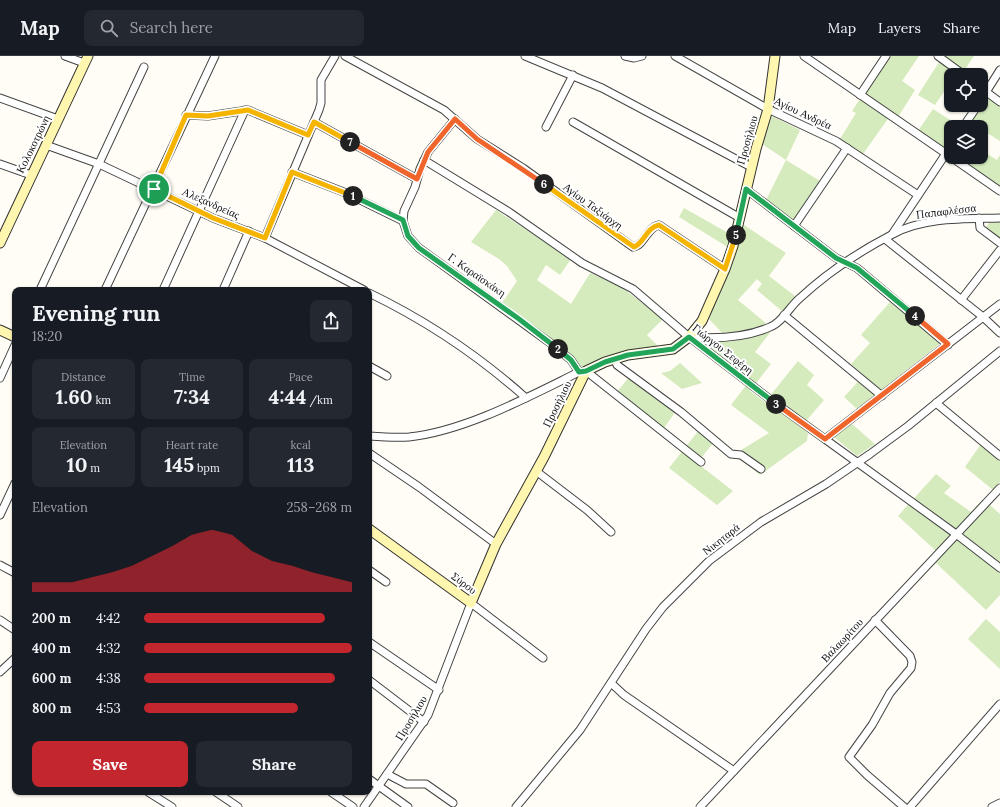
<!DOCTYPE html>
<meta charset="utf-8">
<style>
body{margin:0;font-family:Lora,serif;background:#242831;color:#f1f3f6;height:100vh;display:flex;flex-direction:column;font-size:15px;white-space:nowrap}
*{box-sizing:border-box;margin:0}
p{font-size:13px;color:#9ea1a6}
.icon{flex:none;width:22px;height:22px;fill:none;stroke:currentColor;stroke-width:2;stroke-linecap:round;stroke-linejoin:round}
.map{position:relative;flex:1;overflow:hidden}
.sheet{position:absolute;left:12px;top:231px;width:360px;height:508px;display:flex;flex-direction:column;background:#171b24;border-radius:8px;box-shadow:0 1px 3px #0004}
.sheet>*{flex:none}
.tools{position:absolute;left:944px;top:12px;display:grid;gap:8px}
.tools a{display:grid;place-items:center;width:44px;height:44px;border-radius:8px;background:#171b24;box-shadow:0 1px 3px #0004;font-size:20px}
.pin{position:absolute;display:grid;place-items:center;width:34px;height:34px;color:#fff;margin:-17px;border:2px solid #fff;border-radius:50%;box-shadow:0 1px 4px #0007}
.km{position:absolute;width:20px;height:20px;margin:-10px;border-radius:50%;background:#222;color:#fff;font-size:11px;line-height:20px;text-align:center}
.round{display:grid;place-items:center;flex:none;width:42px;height:42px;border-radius:8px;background:#242831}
.summary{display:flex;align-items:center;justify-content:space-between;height:68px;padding:0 20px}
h1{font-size:22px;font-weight:700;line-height:30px}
.stats{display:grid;grid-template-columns:repeat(3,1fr);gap:6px;height:68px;padding:4px 20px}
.stats div{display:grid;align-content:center;border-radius:8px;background:#242831;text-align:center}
.stats b{font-size:20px;font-weight:700}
.stats small{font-size:11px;font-weight:400}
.stats p{font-size:11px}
.chart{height:112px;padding:8px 20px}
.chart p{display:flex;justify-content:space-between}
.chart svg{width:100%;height:72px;margin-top:4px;fill:#c4262e;opacity:.7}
.cta{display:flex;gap:8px;margin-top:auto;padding:8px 20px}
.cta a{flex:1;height:46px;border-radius:8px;background:#c4262e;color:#fff;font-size:16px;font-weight:700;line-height:46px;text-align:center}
.cta a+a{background:#242831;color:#f1f3f6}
ul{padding:0 20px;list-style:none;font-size:13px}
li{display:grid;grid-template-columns:64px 48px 1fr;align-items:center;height:30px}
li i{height:10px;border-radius:5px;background:#c4262e}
header{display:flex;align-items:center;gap:24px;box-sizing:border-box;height:56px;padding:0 20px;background:#171b24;border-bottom:1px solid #363941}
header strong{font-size:19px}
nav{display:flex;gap:22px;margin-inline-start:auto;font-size:14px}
.search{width:280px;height:36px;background:#242831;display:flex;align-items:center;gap:10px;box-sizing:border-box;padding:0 14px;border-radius:8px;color:#9ea1a6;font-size:15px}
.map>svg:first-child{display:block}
.green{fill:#d5ebbd}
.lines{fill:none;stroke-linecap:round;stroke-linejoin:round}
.street-casing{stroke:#444;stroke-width:9}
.secondary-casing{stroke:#333;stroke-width:11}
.street{stroke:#fff;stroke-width:7}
.secondary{stroke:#fff6b0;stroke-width:9}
.split-1-casing{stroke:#fff;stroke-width:8}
.split-2-casing{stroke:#fff;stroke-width:8}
.split-3-casing{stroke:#fff;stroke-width:8}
.split-4-casing{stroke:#fff;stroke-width:8}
.split-5-casing{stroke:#fff;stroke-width:8}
.split-6-casing{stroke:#fff;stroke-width:8}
.split-7-casing{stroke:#fff;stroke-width:8}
.split-8-casing{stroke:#fff;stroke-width:8}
.split-1{stroke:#f5b400;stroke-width:5}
.split-2{stroke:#22a559;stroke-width:5}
.split-3{stroke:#22a559;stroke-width:5}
.split-4{stroke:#f0652b;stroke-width:5}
.split-5{stroke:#22a559;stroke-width:5}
.split-6{stroke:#f5b400;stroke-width:5}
.split-7{stroke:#f0652b;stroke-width:5}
.split-8{stroke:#f5b400;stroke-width:5}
.labels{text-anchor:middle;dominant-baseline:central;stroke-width:4;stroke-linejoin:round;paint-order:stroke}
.street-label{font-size:11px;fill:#111;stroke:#fff}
</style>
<header>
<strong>Map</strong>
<div class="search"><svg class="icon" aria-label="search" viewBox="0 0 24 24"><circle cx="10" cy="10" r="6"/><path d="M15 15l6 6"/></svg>Search here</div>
<nav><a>Map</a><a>Layers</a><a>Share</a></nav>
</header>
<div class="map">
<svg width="1000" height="751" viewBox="0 0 1000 751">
<rect width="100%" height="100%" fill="#fffdf5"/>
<g class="green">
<polygon points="889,0 919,0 902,25 915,34 898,61 892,57 863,98 840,83 856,57 852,55"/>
<polygon points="943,0 974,0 961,19 951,19 951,25 935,49 918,39"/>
<polygon points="987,40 1000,48 1000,85 981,73 981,71 971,66"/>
<polygon points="933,53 958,69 957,71 951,71 951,98 918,75"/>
<polygon points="772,60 800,74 786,104 820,125 794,165 766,144 786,104 762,88"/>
<polygon points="981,94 997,104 1000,99 1000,131 956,101 981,101"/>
<polygon points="684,152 737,182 741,167 786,197 769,220 795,240 783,256 757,234 762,228 757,223 738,244 773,273 755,296 771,308 750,335 765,346 798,305 814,319 807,329 824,344 801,371 808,377 807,385 760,419 739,401 746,398 741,394 769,377 731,349 751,323 706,290 715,285 728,283 709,263 734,195 679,161"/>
<path d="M496 154 571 203 560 219 546 209 537 224 571 248 590 217 620 230 663 263 647 279 659 291C627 293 610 299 581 312L570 299 502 247 517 225 507 210 499 203 471 186Z"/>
<polygon points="1000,166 1000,183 985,173 989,167"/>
<polygon points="890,246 941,287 857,353 844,341 864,319 851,308 870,287 861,279"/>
<polygon points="680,307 702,327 682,333 661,317 670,315"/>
<polygon points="629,321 676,355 664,372 617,336"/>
<polygon points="852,368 875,388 857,400 834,381"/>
<polygon points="699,374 714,386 697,407 733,435 717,449 669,412"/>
<polygon points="981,388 1000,404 1000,426 993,434 965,411"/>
<polygon points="936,418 951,430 944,437 971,456 983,443 1000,458 1000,539 986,554 936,507 935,494 898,460"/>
<polygon points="986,563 1000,576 1000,613 968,583"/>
</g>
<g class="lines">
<g class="street-casing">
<g id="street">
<polyline points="65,0 84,7"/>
<path d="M345 0 444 54 477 83 523 112 633 191C644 190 647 171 659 169L725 213"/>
<polyline points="525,0 602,32 751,111"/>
<polyline points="625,0 634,2 642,0"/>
<polyline points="675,0 768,53 836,85 918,139"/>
<polyline points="804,0 951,101"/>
<polyline points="938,0 964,19"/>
<polyline points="981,32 1000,46"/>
<polyline points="860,39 886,0"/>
<polyline points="0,42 58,63"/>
<polyline points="981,44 1000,14"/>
<polyline points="186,59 208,60 248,54 308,79"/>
<polyline points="455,63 428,96 420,113 415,131 404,155 403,165 408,180 419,192 553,289 571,304 579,316"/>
<polyline points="314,66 417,123"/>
<polyline points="573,66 740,162"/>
<polyline points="546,71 573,19"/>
<polyline points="963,71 978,49"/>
<polyline points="46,89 99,108 213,162 265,182 364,234"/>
<polyline points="951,101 1000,135"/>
<polyline points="424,104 509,156 582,207 633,233 689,281 771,344 956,478 1000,512"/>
<polyline points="0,108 31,119"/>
<polyline points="292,116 346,137 403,165"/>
<polyline points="746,133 836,202 857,212 948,289"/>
<polyline points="979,162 980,172 1000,187"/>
<polyline points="794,170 847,92"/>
<polyline points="893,177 951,90"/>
<polyline points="265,182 319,54 321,47 321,24 335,0"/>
<polyline points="885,183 983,261 1000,277"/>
<polyline points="40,234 144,11"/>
<polyline points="105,234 215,0"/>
<polyline points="163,234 245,54"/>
<polyline points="223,234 249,175"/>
<path d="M369 237C425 264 479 300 526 342"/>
<polyline points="961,244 1000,194"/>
<polyline points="784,259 882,340"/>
<path d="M689 281C716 283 745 282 770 271 782 267 790 250 800 242 827 217 860 195 893 178 924 161 965 163 1000 162"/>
<polyline points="615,303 617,309 681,356 731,398 741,399 761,413"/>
<polyline points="369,310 387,320"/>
<polyline points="0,322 15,289"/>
<polyline points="936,347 1000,400"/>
<path d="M369 380C382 381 396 382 409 381 465 375 528 341 579 316L586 315 701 406"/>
<polyline points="825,383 1000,248"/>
<polyline points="369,397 419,431 496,488"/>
<polyline points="536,415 587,454 611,476"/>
<polyline points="0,459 15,427"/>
<polyline points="0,509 15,517"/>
<polyline points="369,514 386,526"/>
<polyline points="0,564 15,574"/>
<polyline points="875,564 910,600 912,606 911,612 890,637 872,669 849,701 867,719 904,751"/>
<polyline points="369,586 439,634"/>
<polyline points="0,616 15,602"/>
<polyline points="369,624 424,666"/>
<polyline points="611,627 624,639 734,715"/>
<polyline points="387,718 406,728 426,728 453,747"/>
<polyline points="369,723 408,751"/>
<polyline points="148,736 172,751"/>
<polyline points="216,736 238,751"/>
<polyline points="331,736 353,751"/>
<polyline points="364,751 428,659 471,547 543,602"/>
<polyline points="516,751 580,674 646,573 663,551 709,505 761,466 826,428 870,398 908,370 1000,295"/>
<polyline points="700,751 1000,432"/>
<polyline points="910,751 1000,648"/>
<polyline points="992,751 1000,747"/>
</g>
</g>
<g class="secondary-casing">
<g id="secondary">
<polyline points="0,187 88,0"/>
<polyline points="0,274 15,281"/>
<polyline points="369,473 471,547 496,488 544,401 586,315 605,306 628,299 673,293 689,281 702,265 725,213 733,190 756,93 768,53 775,0"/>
</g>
</g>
<use href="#street" class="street"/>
<use href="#secondary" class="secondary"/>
</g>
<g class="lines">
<g class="split-1-casing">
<polyline id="split-1" points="154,133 213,162 265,182 292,116 353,140"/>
</g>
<g class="split-2-casing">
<polyline id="split-2" points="353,140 403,164 408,180 419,192 519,263 558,293"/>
</g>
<g class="split-3-casing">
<polyline id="split-3" points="558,293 571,304 579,316 586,315 605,306 628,299 673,293 689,281 776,348"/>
</g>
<g class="split-4-casing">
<polyline id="split-4" points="776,348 825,383 948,288 915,260"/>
</g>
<g class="split-5-casing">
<polyline id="split-5" points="736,179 746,133 836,202 857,212 915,260"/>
</g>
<g class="split-6-casing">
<path id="split-6" d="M544 128 634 191C644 187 647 171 659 169L725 213 736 179"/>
</g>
<g class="split-7-casing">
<polyline id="split-7" points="350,86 417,123 428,96 455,63 477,83 544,128"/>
</g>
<g class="split-8-casing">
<polyline id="split-8" points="154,133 186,59 208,60 248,54 308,79 314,66 350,86"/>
</g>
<use href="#split-1" class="split-1"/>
<use href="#split-2" class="split-2"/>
<use href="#split-3" class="split-3"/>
<use href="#split-4" class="split-4"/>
<use href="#split-5" class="split-5"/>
<use href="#split-6" class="split-6"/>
<use href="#split-7" class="split-7"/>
<use href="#split-8" class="split-8"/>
</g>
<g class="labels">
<g class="street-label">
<text transform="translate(803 57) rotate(25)">Αγίου Ανδρέα</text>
<text transform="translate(747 84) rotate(-74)">Προσήλιου</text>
<text transform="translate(33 88) rotate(-64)">Κολοκοτρώνη</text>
<text transform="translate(211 147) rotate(24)">Αλεξανδρείας</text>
<text transform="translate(593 150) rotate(36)">Αγίου Ταξιάρχη</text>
<text transform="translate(946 155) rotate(-7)">Παπαφλέσσα</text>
<text transform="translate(477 219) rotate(35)">Γ. Καραϊσκάκη</text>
<text transform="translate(723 293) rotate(38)">Γιώργου Σεφέρη</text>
<text transform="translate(557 348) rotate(-64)">Προσήλιου</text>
<text transform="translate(721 483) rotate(-38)">Νικηταρά</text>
<text transform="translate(464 527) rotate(37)">Σύρου</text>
<text transform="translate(842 584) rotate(-47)">Βαλαωρίτου</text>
<text transform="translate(411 662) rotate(-59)">Προσήλιου</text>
</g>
</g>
</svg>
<div class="tools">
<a><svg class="icon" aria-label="locate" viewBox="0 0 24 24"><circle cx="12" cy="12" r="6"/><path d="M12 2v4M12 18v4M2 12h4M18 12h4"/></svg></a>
<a><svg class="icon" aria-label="layers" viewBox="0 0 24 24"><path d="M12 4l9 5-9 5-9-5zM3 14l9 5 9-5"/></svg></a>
</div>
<div class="pin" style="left:154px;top:133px;background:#1e9e55"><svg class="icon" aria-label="arrive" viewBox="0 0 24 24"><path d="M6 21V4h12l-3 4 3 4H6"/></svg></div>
<b class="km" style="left:353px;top:140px">1</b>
<b class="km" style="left:558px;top:293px">2</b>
<b class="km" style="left:776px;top:348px">3</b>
<b class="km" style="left:915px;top:260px">4</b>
<b class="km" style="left:736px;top:179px">5</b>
<b class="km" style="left:544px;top:128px">6</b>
<b class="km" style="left:350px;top:86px">7</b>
<section class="sheet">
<div class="summary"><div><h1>Evening run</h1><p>18:20</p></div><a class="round"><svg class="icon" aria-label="share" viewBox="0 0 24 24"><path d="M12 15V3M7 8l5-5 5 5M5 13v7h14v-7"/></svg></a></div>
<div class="stats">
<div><p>Distance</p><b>1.60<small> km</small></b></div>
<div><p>Time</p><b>7:34</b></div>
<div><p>Pace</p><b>4:44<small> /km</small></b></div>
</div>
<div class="stats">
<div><p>Elevation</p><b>10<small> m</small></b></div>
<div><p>Heart rate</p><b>145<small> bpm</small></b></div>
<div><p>kcal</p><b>113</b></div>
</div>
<div class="chart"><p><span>Elevation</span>258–268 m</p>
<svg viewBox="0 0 160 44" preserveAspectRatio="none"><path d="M0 44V38L10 38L20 38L30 35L40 32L50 28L60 22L70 16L80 9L90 6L100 9L110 19L120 25L130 28L140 32L150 35L160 38V44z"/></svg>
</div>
<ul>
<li><b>200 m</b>4:42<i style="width:87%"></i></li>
<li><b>400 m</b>4:32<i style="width:100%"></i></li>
<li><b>600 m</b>4:38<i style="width:92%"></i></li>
<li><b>800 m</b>4:53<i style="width:74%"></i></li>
</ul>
<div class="cta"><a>Save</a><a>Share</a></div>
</section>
</div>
